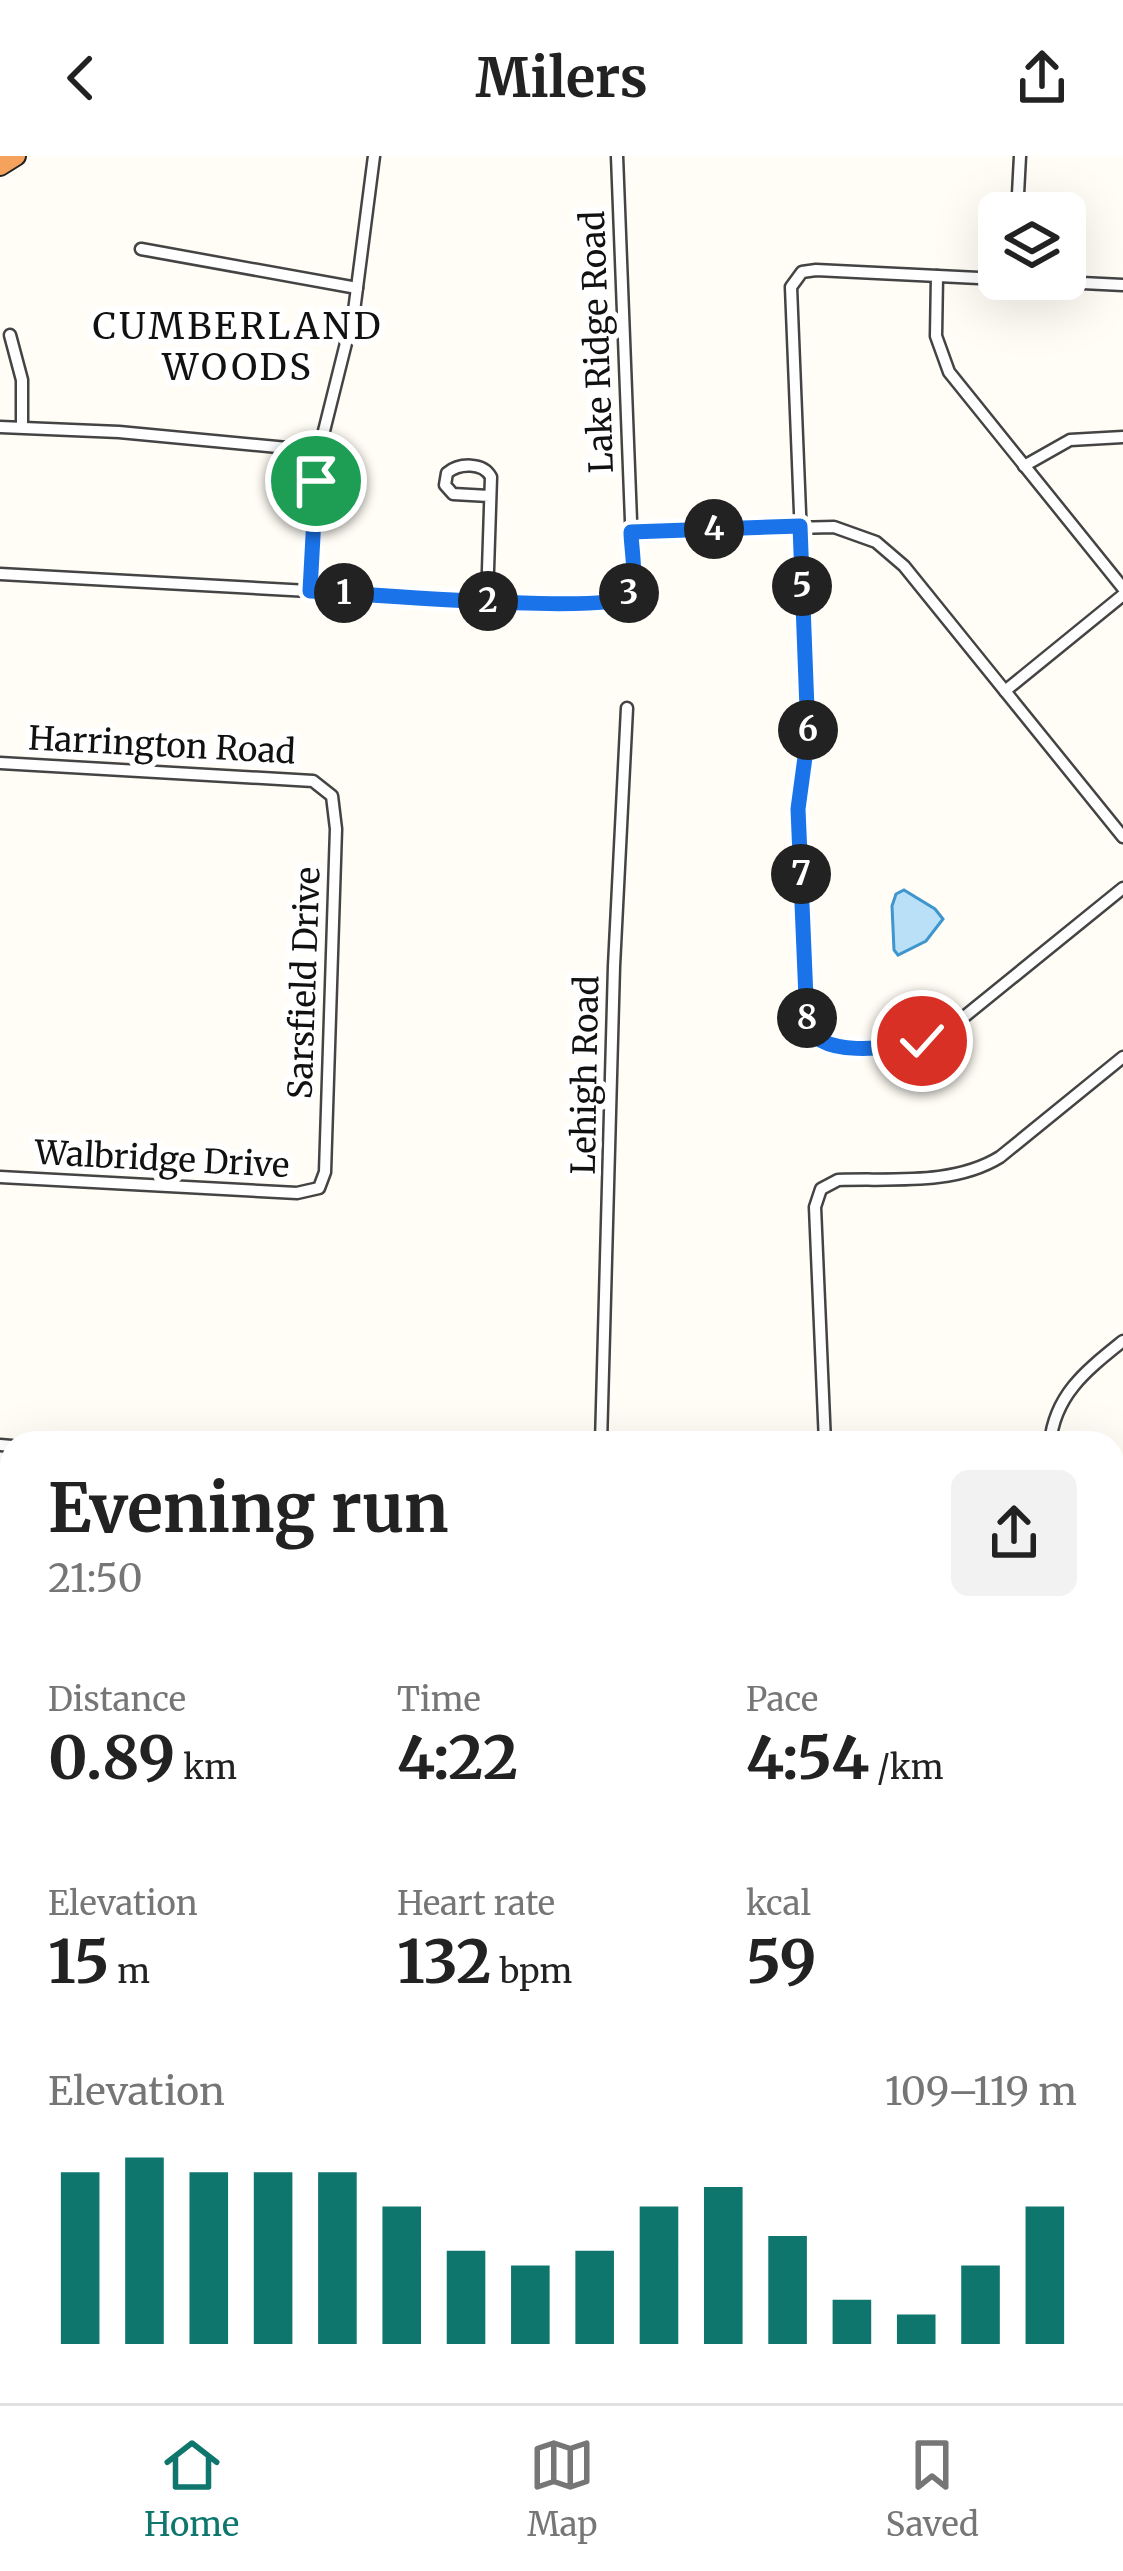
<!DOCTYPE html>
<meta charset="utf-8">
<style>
body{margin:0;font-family:Merriweather,serif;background:#f2f2f2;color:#222;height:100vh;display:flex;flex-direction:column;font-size:45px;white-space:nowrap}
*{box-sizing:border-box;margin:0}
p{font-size:39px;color:#767676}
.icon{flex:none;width:66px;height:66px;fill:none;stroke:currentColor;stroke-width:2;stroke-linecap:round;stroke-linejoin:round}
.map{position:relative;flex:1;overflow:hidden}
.side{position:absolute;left:0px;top:1275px;width:1125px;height:972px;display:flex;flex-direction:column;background:#fff;border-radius:36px 36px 0 0;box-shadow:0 12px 48px #0002}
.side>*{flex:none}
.controls{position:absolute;left:978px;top:36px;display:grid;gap:24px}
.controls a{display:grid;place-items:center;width:108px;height:108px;border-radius:18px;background:#fff;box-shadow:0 12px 48px #0002;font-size:60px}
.pin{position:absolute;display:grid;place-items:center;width:102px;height:102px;color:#fff;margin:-51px;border:6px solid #fff;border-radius:50%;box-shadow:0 3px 12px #0007}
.km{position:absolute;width:60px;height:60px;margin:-30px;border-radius:50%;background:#222;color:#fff;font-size:33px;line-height:60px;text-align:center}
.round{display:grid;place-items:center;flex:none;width:126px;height:126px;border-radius:18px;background:#f2f2f2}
.overview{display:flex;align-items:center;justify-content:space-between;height:204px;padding:0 48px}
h1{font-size:66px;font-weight:700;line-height:90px}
.stats{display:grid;grid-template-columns:repeat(3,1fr);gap:18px;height:204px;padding:12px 48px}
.stats div{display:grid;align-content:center}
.stats b{font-size:60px;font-weight:700}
.stats small{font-size:33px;font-weight:400}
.stats p{font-size:33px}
.chart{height:336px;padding:24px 48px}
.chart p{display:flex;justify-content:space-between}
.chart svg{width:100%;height:216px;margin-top:12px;stroke:#0f766e;stroke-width:6}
header{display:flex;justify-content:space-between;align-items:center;height:156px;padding:0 48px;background:#fff;font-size:54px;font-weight:700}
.tabs{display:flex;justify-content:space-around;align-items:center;height:168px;border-top:3px solid #e0e0e0;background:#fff;font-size:33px;color:#767676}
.tabs a{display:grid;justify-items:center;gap:6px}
.tabs .selected{color:#0f766e}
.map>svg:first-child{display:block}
.water{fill:#b9e0f7;stroke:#3f96cf;stroke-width:3}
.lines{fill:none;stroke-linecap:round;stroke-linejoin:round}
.street-casing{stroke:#444;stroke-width:15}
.secondary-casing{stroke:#333;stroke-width:18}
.primary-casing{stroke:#222;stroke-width:20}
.highway-casing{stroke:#222;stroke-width:22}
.street{stroke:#fff;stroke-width:10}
.secondary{stroke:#fff6b0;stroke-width:14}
.primary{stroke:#f9d66b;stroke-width:15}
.highway{stroke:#f5a25d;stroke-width:18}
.route-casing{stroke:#fff;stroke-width:24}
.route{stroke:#1a73e8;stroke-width:15}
.labels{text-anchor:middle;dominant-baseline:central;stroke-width:12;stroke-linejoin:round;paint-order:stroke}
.street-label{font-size:33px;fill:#111;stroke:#fff}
.neighbourhood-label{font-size:36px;letter-spacing:3px;fill:#111;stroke:#fff}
</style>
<header><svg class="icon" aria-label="back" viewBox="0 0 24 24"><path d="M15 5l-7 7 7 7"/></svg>Milers<svg class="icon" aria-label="share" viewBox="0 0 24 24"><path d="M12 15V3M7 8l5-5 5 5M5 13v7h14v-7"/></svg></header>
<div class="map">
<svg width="1123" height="2247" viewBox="0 0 1123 2247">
<rect width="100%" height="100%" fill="#fffdf5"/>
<polygon class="water" points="904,734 935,753 943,763 926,785 898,799 894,794 892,750 896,738"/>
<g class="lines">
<g class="street-casing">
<g id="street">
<polyline points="1017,57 1020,0"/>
<polyline points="141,93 357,132"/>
<polyline points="937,120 936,180 949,216 1123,432"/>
<path d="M999 123 816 114 802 116 791 131 808 557 798 653 809 875C834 907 924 889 954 869L1123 732"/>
<polyline points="1003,123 1123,129"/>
<polyline points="10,179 22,224 22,271"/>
<polyline points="0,271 119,276 319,295"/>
<polyline points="1024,310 1070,284 1123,281"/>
<polyline points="631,376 834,371 876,386 904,410 1123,681"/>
<polyline points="0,418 548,448 621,444 631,435 633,417 617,0"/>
<polyline points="310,435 319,295 354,155 374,0"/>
<path d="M487 445 491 321C483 306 459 307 447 317L445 329 453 338 489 340"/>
<polyline points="1005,535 1123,439"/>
<polyline points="0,607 313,625 332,640 336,673 325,1016 319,1032 297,1037 0,1021"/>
<polyline points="601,1287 614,810 627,552"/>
<path d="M825 1287 815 1051 821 1033 838 1024C891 1022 953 1030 1000 1001L1123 901"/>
<path d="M1050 1287C1055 1238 1087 1214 1123 1185"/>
<polyline points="0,1289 12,1290"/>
<polyline points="1113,1569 1116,1500"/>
<polyline points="0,1602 12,1602"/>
<polyline points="610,2235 611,2247"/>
<polyline points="903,2235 917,2247"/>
<polyline points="999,2235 1003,2247"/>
<polyline points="1091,2235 1092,2247"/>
<polyline points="700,2247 718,2235"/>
<polyline points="1120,2247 1123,2114"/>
</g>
</g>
<g class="secondary-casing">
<polyline id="secondary" points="358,2247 359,2235"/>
</g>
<g class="primary-casing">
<g id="primary">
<polyline points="0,2070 12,2071"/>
<polyline points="1113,2112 1123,2112"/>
</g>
</g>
<g class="highway-casing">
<polyline id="highway" points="0,10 16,0"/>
</g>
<use href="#street" class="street"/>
<use href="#secondary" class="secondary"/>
<use href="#primary" class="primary"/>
<use href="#highway" class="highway"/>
</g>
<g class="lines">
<g class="route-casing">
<path id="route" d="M316 325 310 435C352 437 607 459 627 440 639 428 631 393 631 376L800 370 808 579 798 653 807 866C816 904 891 892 922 885"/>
</g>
<use href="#route" class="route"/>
</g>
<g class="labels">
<g class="street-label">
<text transform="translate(597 186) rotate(-92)">Lake Ridge Road</text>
<text transform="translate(162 589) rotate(3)">Harrington Road</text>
<text transform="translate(304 827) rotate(-88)">Sarsfield Drive</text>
<text transform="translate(585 919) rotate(-89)">Lehigh Road</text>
<text transform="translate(162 1003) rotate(3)">Walbridge Drive</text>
</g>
<g class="neighbourhood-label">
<text x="238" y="170">CUMBERLAND<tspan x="238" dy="41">WOODS</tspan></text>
</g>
</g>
</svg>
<div class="controls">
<a><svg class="icon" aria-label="layers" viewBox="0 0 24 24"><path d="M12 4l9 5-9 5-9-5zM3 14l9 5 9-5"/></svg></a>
</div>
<div class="pin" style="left:316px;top:325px;background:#1e9e55"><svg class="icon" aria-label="arrive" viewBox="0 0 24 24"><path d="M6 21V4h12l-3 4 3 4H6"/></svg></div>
<div class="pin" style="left:922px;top:885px;background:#d93025"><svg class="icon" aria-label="check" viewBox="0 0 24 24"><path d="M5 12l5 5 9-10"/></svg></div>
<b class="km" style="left:344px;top:437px">1</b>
<b class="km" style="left:488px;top:445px">2</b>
<b class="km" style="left:629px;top:437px">3</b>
<b class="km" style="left:714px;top:373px">4</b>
<b class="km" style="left:802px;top:430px">5</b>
<b class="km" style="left:808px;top:574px">6</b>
<b class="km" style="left:801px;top:718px">7</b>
<b class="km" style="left:807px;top:862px">8</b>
<section class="side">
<div class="overview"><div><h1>Evening run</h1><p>21:50</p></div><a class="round"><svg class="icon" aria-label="share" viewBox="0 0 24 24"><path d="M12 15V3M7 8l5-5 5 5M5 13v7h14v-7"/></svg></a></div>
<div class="stats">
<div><p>Distance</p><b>0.89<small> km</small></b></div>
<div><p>Time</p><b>4:22</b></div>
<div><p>Pace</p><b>4:54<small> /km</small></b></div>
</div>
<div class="stats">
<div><p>Elevation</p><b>15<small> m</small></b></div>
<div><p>Heart rate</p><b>132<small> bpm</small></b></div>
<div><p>kcal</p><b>59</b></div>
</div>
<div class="chart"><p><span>Elevation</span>109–119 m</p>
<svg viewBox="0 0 160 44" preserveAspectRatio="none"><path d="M5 44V9M15 44V6M25 44V9M35 44V9M45 44V9M55 44V16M65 44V25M75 44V28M85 44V25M95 44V16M105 44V12M115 44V22M125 44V35M135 44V38M145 44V28M155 44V16"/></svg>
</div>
</section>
</div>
<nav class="tabs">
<a class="selected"><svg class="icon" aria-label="home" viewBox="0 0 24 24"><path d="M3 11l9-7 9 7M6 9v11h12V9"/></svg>Home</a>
<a><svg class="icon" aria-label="map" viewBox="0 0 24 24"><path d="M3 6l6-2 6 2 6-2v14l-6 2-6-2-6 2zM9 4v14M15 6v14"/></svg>Map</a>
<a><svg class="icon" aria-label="saved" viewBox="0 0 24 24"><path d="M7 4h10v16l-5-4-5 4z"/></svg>Saved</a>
</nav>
